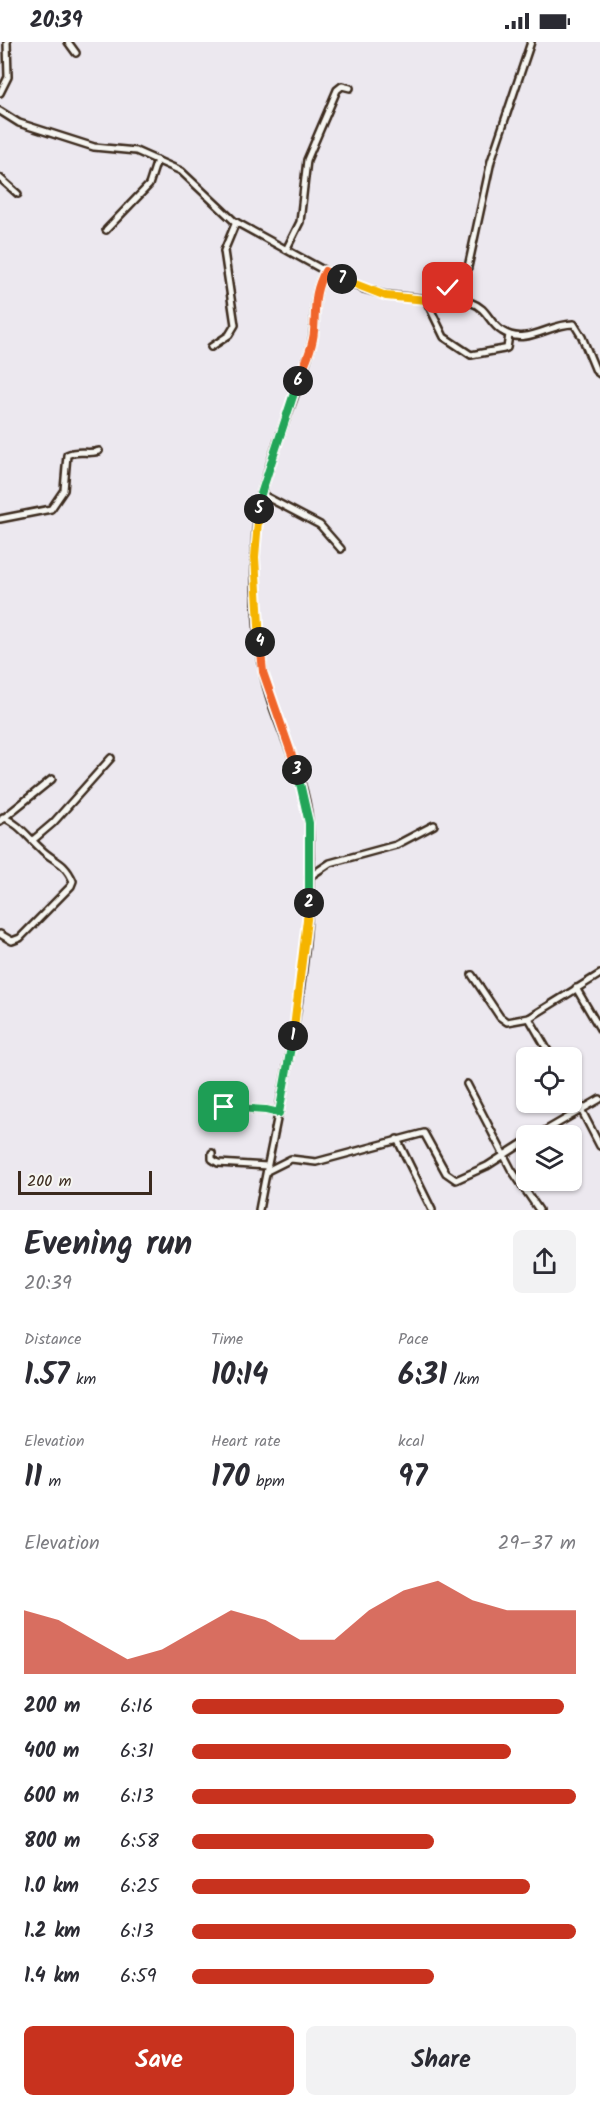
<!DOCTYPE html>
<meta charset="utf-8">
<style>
body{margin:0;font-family:Kalam,sans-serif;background:#f2f2f3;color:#2b2b33;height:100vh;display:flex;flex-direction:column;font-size:22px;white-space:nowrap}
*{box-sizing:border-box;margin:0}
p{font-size:20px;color:#7c7c81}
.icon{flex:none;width:33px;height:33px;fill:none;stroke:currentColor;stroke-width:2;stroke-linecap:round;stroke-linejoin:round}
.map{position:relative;height:1168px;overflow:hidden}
.side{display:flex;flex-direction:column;background:#fff;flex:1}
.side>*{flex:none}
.buttons{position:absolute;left:516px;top:1005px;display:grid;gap:12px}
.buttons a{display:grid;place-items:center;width:66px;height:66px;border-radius:9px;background:#fff;box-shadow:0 2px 4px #0004;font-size:30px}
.scale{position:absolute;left:18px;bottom:15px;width:134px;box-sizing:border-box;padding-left:6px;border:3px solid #3b2a1e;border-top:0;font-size:16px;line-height:21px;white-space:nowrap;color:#3b2a1e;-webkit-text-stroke:4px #f6f6f2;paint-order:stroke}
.pin{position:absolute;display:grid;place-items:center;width:51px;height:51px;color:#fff;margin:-26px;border-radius:12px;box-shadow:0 3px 9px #0006}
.km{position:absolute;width:30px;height:30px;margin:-15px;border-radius:50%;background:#222;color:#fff;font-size:16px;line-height:30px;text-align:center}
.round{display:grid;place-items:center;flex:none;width:63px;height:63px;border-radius:9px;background:#f2f2f3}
.head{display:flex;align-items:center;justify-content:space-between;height:102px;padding:0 24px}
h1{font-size:33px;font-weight:600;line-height:45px}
.figures{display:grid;grid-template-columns:repeat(3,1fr);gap:9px;height:102px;padding:6px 24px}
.figures div{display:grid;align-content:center}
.figures b{font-size:30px;font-weight:600}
.figures small{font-size:16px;font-weight:400}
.figures p{font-size:16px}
.chart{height:168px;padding:12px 24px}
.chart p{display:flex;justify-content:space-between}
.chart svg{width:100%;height:108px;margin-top:6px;fill:#c8321e;opacity:.7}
.primary-button{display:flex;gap:12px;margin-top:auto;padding:12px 24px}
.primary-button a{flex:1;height:69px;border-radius:9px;background:#c8321e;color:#fff;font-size:24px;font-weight:600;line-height:69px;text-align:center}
.primary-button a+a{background:#f2f2f3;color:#2b2b33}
ul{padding:0 24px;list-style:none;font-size:20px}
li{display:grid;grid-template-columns:96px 72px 1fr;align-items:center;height:45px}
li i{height:15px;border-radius:8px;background:#c8321e}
.status{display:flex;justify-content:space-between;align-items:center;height:42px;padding:0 30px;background:#fff;direction:ltr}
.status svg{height:16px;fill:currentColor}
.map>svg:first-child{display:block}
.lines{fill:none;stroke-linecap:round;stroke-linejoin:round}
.minor-casing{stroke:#3b2a1e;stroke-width:10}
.minor{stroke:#f6f6f2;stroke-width:5}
.split-1-casing{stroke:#fff;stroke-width:12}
.split-2-casing{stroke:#fff;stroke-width:12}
.split-3-casing{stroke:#fff;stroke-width:12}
.split-4-casing{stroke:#fff;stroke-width:12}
.split-5-casing{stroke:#fff;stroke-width:12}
.split-6-casing{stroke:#fff;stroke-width:12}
.split-7-casing{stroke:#fff;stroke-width:12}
.split-8-casing{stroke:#fff;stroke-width:12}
.split-1{stroke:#22a559;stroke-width:8}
.split-2{stroke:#f5b400;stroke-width:8}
.split-3{stroke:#22a559;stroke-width:8}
.split-4{stroke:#f0652b;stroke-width:8}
.split-5{stroke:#f5b400;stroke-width:8}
.split-6{stroke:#22a559;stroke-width:8}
.split-7{stroke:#f0652b;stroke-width:8}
.split-8{stroke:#f5b400;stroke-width:8}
</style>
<div class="status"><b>20:39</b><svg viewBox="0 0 49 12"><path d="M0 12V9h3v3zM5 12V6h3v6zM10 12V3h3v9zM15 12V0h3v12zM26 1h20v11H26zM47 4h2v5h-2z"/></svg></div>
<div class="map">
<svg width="600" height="1168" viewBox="0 0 600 1168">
<rect width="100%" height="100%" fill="#ece8ef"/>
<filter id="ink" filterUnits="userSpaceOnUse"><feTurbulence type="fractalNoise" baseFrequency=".0167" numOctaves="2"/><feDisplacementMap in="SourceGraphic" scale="12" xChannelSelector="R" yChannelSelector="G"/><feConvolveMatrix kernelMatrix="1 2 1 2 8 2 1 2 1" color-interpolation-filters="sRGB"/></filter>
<g filter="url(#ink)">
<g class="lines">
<g class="minor-casing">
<g id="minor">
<polyline points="68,0 76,11"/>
<polyline points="0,51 8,35 7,0"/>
<polyline points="0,69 19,81 94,105 136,109 181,129 234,179 325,229"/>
<polyline points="0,136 18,152"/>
<polyline points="106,188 149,143 157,118"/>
<polyline points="287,206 300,180 307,118 337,48 342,44 350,46"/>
<polyline points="426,258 444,295 471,313 504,307 507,306 509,293"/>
<polyline points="427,258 463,238 467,230 491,119 531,0"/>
<polyline points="211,305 229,293 235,283 224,209 236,180"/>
<polyline points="261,452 320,483 341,507"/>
<path d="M0 477 51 467 64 448 67 413C78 407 88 413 99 409"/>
<polyline points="0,779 52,737"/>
<polyline points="33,798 53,781 111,716"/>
<polyline points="309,835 330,821 396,803 434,783"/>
<path d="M0 892 12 899 20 896 71 844 73 839C64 818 53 820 40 806 27 794 19 782 3 775"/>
<polyline points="472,933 500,975 507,980 529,976"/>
<polyline points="576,946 600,987"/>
<polyline points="552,1016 529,976 600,932"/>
<polyline points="467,1042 511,1127 539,1168"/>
<polyline points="572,1050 600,1104"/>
<polyline points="224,1065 266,1068 279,1071"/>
<polyline points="536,1094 600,1057"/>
<polyline points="397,1097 432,1168"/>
<polyline points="212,1111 212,1117 218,1121 267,1124"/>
<polyline points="267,1129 291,1117 316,1120 424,1091 446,1131 456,1138 487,1124 526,1099"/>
<path d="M259 1168C283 1041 317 911 309 781 305 726 272 681 263 628 255 581 250 496 262 450 274 402 296 356 310 308 319 278 309 259 325 229L364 247 386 253 472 261C487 266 489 281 502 289 526 305 550 281 574 282L582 295 596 329 600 332"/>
</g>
</g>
<use href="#minor" class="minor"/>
</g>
</g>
<g class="lines" filter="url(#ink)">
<g class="split-1-casing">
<polyline id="split-1" points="224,1065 266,1068 279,1071 293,994"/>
</g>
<g class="split-2-casing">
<polyline id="split-2" points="293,994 309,861"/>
</g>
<g class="split-3-casing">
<polyline id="split-3" points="297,728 309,781 309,861"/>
</g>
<g class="split-4-casing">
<polyline id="split-4" points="260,600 263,630 297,728"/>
</g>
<g class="split-5-casing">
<polyline id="split-5" points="259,467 255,515 260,600"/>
</g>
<g class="split-6-casing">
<polyline id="split-6" points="259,467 261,452 298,339"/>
</g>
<g class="split-7-casing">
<path id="split-7" d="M298 339C304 323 313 306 314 289 316 264 313 252 325 229L342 237"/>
</g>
<g class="split-8-casing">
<polyline id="split-8" points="342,237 386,254 426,258 448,246"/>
</g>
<use href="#split-1" class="split-1"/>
<use href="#split-2" class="split-2"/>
<use href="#split-3" class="split-3"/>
<use href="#split-4" class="split-4"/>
<use href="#split-5" class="split-5"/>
<use href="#split-6" class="split-6"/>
<use href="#split-7" class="split-7"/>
<use href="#split-8" class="split-8"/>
</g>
</svg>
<div class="buttons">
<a><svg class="icon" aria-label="locate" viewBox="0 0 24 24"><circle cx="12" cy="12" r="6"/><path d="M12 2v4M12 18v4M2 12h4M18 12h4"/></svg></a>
<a><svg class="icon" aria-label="layers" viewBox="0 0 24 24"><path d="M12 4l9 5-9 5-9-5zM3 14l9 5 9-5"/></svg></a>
</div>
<div class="scale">200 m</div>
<div class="pin" style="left:224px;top:1065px;background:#1e9e55"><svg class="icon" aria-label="arrive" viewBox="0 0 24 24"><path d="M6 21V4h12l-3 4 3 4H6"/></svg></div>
<div class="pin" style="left:448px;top:246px;background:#d93025"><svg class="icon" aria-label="check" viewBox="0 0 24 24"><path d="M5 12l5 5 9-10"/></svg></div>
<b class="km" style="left:293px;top:994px">1</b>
<b class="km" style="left:309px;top:861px">2</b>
<b class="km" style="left:297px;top:728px">3</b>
<b class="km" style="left:260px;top:600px">4</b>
<b class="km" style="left:259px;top:467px">5</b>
<b class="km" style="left:298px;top:339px">6</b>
<b class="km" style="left:342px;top:237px">7</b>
</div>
<section class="side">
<div class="head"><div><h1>Evening run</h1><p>20:39</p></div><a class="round"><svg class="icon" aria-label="share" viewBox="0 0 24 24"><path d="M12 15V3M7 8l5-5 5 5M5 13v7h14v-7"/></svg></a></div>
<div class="figures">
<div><p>Distance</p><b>1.57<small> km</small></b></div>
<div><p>Time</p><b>10:14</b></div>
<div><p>Pace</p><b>6:31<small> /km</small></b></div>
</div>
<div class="figures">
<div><p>Elevation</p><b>11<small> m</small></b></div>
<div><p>Heart rate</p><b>170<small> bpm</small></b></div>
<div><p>kcal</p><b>97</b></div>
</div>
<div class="chart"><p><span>Elevation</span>29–37 m</p>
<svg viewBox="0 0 160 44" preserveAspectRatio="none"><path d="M0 44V18L10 22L20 30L30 38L40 34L50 26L60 18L70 22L80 30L90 30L100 18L110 10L120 6L130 14L140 18L150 18L160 18V44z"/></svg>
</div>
<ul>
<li><b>200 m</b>6:16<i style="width:97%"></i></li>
<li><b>400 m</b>6:31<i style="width:83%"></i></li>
<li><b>600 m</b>6:13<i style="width:100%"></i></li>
<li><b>800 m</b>6:58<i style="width:63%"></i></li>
<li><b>1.0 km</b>6:25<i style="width:88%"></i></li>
<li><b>1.2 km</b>6:13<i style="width:100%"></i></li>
<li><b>1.4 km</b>6:59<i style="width:63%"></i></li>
</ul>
<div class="primary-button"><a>Save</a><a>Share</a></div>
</section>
